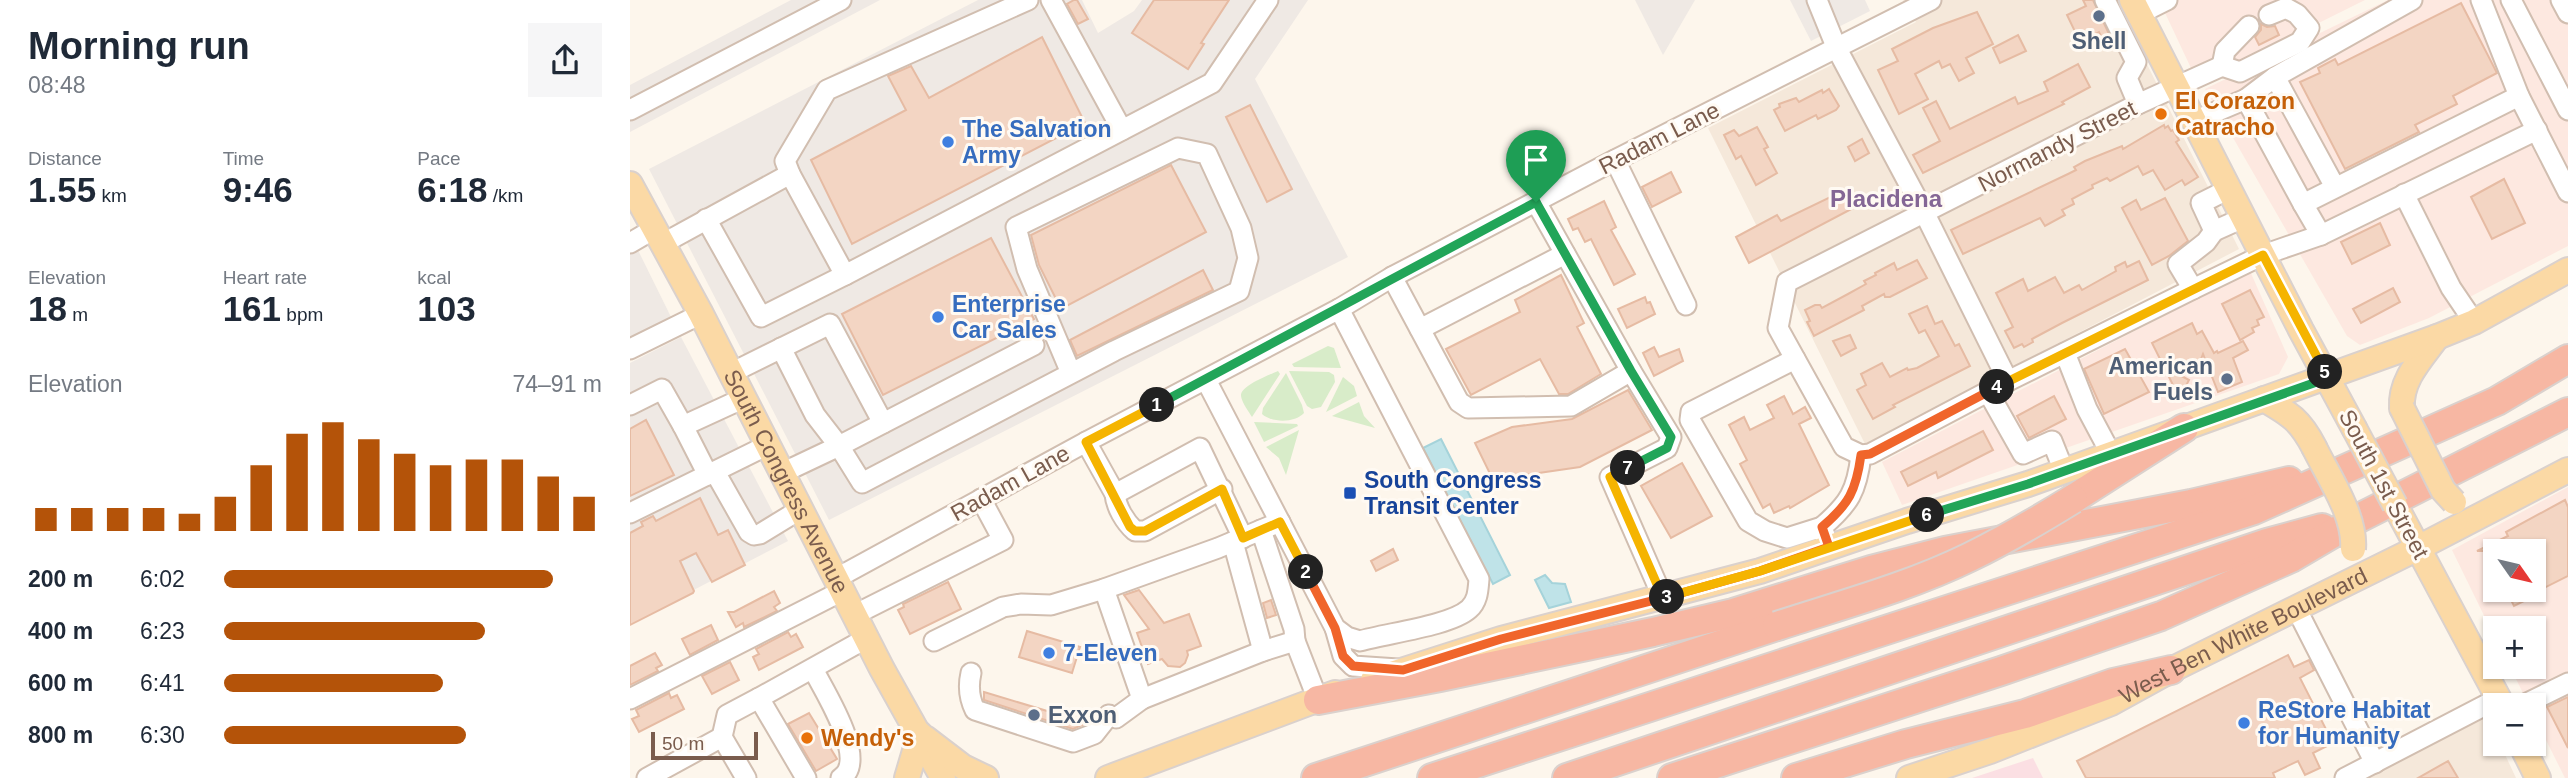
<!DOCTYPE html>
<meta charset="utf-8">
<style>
body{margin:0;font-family:Helvetica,sans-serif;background:#f6f6f7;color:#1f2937;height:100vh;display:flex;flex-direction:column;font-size:26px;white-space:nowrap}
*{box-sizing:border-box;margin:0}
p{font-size:23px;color:#747a83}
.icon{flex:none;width:38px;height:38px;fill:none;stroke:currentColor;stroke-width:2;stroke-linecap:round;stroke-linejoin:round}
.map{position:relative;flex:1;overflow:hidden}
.details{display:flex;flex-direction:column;background:#fff;width:630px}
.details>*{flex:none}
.needle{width:46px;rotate:124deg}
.controls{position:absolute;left:1853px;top:539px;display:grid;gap:14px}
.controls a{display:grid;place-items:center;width:63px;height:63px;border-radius:0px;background:#fff;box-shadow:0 2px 5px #0004;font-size:35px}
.scale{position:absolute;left:21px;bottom:18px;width:107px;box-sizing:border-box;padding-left:7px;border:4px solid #7a5c4d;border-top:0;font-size:19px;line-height:24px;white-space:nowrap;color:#7a5c4d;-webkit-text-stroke:5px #fffaf3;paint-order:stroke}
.pin{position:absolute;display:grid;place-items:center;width:60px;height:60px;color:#fff;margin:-72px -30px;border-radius:50% 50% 50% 0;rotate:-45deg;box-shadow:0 0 7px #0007}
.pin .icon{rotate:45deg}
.km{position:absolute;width:35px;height:35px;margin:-18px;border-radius:50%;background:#222;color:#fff;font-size:19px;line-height:35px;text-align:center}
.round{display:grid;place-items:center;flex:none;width:74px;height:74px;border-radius:0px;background:#f6f6f7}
.headline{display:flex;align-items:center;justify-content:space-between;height:119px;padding:0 28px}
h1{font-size:38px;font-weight:800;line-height:52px}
.stats{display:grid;grid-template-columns:repeat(3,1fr);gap:10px;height:119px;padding:7px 28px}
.stats div{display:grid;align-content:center}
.stats b{font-size:35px;font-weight:800}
.stats small{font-size:19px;font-weight:400}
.stats p{font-size:19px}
.chart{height:196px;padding:14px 28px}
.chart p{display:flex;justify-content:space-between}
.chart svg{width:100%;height:126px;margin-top:7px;stroke:#b45309;stroke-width:6}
ul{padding:0 28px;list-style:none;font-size:23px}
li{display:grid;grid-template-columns:112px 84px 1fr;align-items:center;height:52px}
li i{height:18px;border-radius:9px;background:#b45309}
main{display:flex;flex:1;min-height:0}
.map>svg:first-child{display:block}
.residential{fill:#f5e8da}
.commercial{fill:#fde8e0;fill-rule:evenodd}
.industrial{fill:#efe9e4}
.medical{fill:#fbdfe3}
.green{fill:#d8ecc9}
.water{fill:#bfe3e8;stroke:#a5d3da;stroke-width:2}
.building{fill:#f3d5c3;stroke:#e6bba3;stroke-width:2}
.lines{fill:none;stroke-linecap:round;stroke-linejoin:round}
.minor-casing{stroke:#d1beb0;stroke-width:23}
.major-casing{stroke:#dad1cd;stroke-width:28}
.highway-casing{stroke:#dad1cd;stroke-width:32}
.minor{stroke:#fff;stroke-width:19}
.major{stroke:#fbd9a5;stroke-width:24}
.highway{stroke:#f7b7a3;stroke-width:28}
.major-bridge-casing{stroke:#dad1cd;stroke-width:28;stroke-linecap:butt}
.highway-bridge-casing{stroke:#dad1cd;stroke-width:32;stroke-linecap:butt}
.major-bridge{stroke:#fbd9a5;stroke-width:24}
.highway-bridge{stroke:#f7b7a3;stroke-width:28}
.split-1-casing{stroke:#fff;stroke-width:14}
.split-2-casing{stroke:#fff;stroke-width:14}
.split-3-casing{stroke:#fff;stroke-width:14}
.split-4-casing{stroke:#fff;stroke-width:14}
.split-5-casing{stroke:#fff;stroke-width:14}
.split-6-casing{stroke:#fff;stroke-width:14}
.split-7-casing{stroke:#fff;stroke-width:14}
.split-8-casing{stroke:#fff;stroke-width:14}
.split-1{stroke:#22a559;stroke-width:9}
.split-2{stroke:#f5b400;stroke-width:9}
.split-3{stroke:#f0652b;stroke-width:9}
.split-4{stroke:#f0652b;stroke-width:9}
.split-5{stroke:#f5b400;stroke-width:9}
.split-6{stroke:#22a559;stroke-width:9}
.split-7{stroke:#f5b400;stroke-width:9}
.split-8{stroke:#22a559;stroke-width:9}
.service-dot{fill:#5c6f8a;stroke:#fffaf3;stroke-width:2.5}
.food-dot{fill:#e8710a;stroke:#fffaf3;stroke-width:2.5}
.shop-dot{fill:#3f7fe0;stroke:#fffaf3;stroke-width:2.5}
.transit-dot{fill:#1a4fb4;stroke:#fffaf3;stroke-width:2.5}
.labels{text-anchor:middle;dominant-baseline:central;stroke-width:6;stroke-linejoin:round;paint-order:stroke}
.service-label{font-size:23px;font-weight:bold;fill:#4e5e75;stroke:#fffaf3}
.food-label{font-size:23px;font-weight:bold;fill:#c56008;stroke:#fffaf3;text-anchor:start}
.shop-label{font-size:23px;font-weight:bold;fill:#366cbe;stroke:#fffaf3;text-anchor:start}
.street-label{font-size:23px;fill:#7a5c4d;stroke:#fffaf3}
.transit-label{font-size:23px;font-weight:bold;fill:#164399;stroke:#fffaf3;text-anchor:start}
.neighbourhood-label{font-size:24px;font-weight:bold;fill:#846695;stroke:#fffaf3}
</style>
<main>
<section class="details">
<div class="headline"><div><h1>Morning run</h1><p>08:48</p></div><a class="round"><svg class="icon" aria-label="share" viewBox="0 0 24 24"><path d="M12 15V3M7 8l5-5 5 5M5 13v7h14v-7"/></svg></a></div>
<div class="stats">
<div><p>Distance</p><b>1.55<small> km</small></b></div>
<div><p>Time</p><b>9:46</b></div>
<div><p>Pace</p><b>6:18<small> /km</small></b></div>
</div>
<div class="stats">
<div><p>Elevation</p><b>18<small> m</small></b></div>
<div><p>Heart rate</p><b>161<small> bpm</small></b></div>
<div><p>kcal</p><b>103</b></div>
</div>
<div class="chart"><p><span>Elevation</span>74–91 m</p>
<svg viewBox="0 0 160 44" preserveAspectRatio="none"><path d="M5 44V36M15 44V36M25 44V36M35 44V36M45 44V38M55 44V32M65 44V21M75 44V10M85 44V6M95 44V12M105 44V17M115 44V21M125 44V19M135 44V19M145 44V25M155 44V32"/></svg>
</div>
<ul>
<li><b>200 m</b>6:02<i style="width:87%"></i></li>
<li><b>400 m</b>6:23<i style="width:69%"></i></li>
<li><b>600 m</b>6:41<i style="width:58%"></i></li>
<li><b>800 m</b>6:30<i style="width:64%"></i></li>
</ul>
</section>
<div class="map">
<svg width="1938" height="778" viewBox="0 0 1938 778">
<rect width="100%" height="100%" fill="#fdf6ec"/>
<g class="residential">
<polygon points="1273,0 1485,0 1609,249 1235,444 1078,128 1286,22"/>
<polygon points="1850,703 1865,735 1866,744 1870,744 1886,778 1711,778"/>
</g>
<g class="commercial">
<polygon points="1529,0 1735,0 1568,83"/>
<polygon points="1758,0 1938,0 1938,246 1799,318 1730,345 1717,336 1575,89"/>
<polygon points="1620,271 1658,357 1649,374 1272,505 1252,462"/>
<path d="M1938 487V778H1935L1904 716V705H1899L1880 667H1904V628H1866L1865 638 1822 550ZM1866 551H1904V590H1866Z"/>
</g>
<g class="industrial">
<polygon points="161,0 250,0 0,132 0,85"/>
<polygon points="348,0 452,0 468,33 504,11 512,0 678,0 625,79 718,257 199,520 19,169"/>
<polygon points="1005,0 1065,0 1033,55"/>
<polygon points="1160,0 1235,0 1240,11 1181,41"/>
<polygon points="0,234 42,319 0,340"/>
<polygon points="51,337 158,541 0,623 0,363"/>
</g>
<polygon class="medical" points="1403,758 1413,778 1342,778"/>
<g class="green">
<polygon points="698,346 704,348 711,368 664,367 662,364"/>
<path d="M648 371 650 374 622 417C619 412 612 403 611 396 610 386 639 375 648 371Z"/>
<polygon points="659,371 699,372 704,375 705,382 691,407 682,409 677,406"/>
<path d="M656 373 672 405 674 413C665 423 642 423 632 414L633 408Z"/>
<polygon points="713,377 724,386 727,396 696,412"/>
<polygon points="729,402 734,416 745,428 702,416"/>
<polygon points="624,422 667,424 668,426 634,442"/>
<polygon points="669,430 656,475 649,458 636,447"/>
</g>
<g class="water">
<polygon points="811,439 880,575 863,584 793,448"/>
<polygon points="915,575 922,583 935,584 941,602 919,608 905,580"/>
</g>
<g class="building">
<polygon points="444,0 447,0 458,19 448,24 437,4"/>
<polygon points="524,0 599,0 571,43 574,44 558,69 502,33"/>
<polygon points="1453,0 1463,0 1479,34 1472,38 1469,32 1450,42 1437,15 1456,6"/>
<polygon points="1831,3 1867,73 1823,96 1827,104 1785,125 1789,132 1715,169 1670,82 1690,73 1688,68 1705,59 1708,65"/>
<polygon points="1347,12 1363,44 1336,58 1344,73 1329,81 1320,64 1312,68 1309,61 1285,74 1298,99 1269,114 1248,70 1268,61 1262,49 1303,28"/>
<polygon points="1631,24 1637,27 1645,26 1649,35 1629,45 1625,37 1631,30"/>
<polygon points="1388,35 1396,51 1370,63 1363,48"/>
<polygon points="412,37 455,123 222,244 181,160 276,110 258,76 281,66 299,98"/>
<polygon points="1448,64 1460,87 1432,102 1434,104 1293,173 1283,155 1310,141 1293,108 1306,101 1320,129 1385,97 1388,104 1418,91 1414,82"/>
<polygon points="1199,89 1209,106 1206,110 1188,119 1186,115 1155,131 1144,110 1150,107 1149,104 1166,98 1169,102 1192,90 1193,93"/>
<polygon points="620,105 662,189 637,202 596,117"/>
<polygon points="1534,125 1535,128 1538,126 1541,131 1543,130 1549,140 1546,142 1568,177 1555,185 1552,180 1535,190 1523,170 1513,175 1508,166 1480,181 1477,178 1462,185 1463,188 1442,199 1444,204 1432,210 1435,215 1415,226 1410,218 1333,254 1321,230 1438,174 1446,170 1444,167 1455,161 1492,146 1493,149"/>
<polygon points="1127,127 1138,147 1134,149 1147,173 1126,185 1111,156 1106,159 1094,135 1104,130 1109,136"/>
<polygon points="1232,139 1239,153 1225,161 1218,147"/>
<polygon points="541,165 576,232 431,309 409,265 401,235"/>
<polygon points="1041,172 1051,192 1022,207 1012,187"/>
<polygon points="1874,179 1895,223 1862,239 1841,197"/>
<polygon points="1217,189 1227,206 1119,263 1106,237 1147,215 1151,221"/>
<polygon points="1535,198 1558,241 1539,256 1522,265 1492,208 1506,200 1511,210"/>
<polygon points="974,201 986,227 981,230 1005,274 984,285 961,239 955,242 948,228 943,230 938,219"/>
<polygon points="1750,223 1760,245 1722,264 1711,242"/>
<polygon points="361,238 404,319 253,395 212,314"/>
<polygon points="1287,260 1297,278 1260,297 1255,297 1254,294 1232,306 1234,310 1184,336 1177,322 1180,321 1175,310 1185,305 1190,305 1192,308 1218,294 1236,284 1234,281 1246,275 1245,273 1264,263 1267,270"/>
<polygon points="1509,261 1518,280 1432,323 1402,339 1403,342 1394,347 1392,344 1384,348 1375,331 1383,327 1366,293 1393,279 1398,291 1425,277 1434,293 1449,285 1452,290 1486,271 1485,267 1495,262 1497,267"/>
<polygon points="573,270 583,290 447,356 440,340"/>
<polygon points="931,275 954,323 947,327 971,374 938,394 929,394 910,359 841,395 816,349 890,312 885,300"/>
<polygon points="1763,288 1770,302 1731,323 1723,309"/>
<polygon points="1620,290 1634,317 1627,320 1629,325 1622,328 1624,332 1610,340 1592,304"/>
<polygon points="1015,297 1017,303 1020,302 1025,314 997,328 988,309"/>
<polygon points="1297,306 1305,324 1312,321 1325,346 1329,344 1340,366 1263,405 1265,407 1243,419 1227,390 1236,385 1231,374 1252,363 1260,377 1277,368 1278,370 1287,368 1309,356 1295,330 1289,333 1279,314"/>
<polygon points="1562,323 1567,334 1572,331 1584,353 1587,351 1588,353 1613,341 1618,350 1603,358 1612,382 1588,392 1573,354 1571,359 1544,372 1559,380 1548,401 1538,395 1543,385 1522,343"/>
<polygon points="1220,335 1226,348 1211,356 1203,341"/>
<polygon points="1024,347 1029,357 1049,349 1053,361 1024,376 1013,353"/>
<polygon points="1495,349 1519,392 1474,414 1454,369"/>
<polygon points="998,390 1022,430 950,467 895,475 866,486 845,443 882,427 942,419"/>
<polygon points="1154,396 1163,414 1175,407 1181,418 1169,424 1199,485 1160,508 1159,506 1144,513 1140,504 1133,508 1110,464 1117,460 1099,425 1114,417 1120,430 1144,418 1137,405"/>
<polygon points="1424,396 1436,419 1399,438 1387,416"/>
<polygon points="16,420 44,475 0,496 0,429"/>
<polygon points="1353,431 1363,450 1308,478 1306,472 1278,486 1271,472"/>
<polygon points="1052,463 1082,516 1041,538 1011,486"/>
<polygon points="70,498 88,535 98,530 115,565 82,582 66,553 50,561 64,591 63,593 0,625 0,533 13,526 11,522 23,516 26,521"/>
<polygon points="1935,500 1938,507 1938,576 1904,593 1904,551 1847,551 1878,536 1876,532"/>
<polygon points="763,549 768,560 746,571 741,561"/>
<polygon points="318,582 331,609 280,634 268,610 274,607 273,604"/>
<polygon points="509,590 534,623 559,614 571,646 557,651 558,655 555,663 550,667 538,666 532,659 518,664 507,633 519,629 494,595"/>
<polygon points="1876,590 1891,590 1896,600 1884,606"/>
<polygon points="144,591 150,603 144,607 147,611 114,627 113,623 106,627 98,612 104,612"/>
<polygon points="641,600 646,615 637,618 633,603"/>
<polygon points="81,625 88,640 60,655 52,639"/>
<polygon points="397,631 450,647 442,673 389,657"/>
<polygon points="158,632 161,637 166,634 173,647 129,670 123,657 129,654 126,649"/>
<polygon points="25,653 32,665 26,668 28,671 0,685 0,666"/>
<polygon points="1658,655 1664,667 1679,660 1684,670 1670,678 1703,743 1683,753 1690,768 1675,775 1668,761 1643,773 1645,778 1456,778 1447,761"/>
<polygon points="100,662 109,680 82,694 72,676"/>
<polygon points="354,692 457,723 443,729 354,700"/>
<polygon points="39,693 41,698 47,695 54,709 9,732 2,719 9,716 6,710"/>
<polygon points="1938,697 1938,748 1917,707"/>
<polygon points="179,713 207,759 186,771 158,724"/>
<polygon points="1818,761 1828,778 1788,778"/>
</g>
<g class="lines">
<g class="minor-casing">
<g id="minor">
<polyline points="421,0 492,130"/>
<polyline points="1187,0 1207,49 1295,214 1378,381"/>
<polyline points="1475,0 1506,62 1497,78 1508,104"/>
<polyline points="1851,0 1889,96"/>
<polyline points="1881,0 1938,110"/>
<polyline points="1931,0 1938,13"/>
<polyline points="1509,14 1537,0"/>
<polyline points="1619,26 1595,51 1592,66 1610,72 1670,42 1679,28 1667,14 1656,8 1639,15"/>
<polyline points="1592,66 1508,104 1157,282 1148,328 1214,447 1231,455 1240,454 1378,381 1563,289 1633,255 1691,235 1907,130"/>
<polyline points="1645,77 1782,0"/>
<polyline points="1616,99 1645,77 1705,187"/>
<polyline points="0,110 211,0"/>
<polyline points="1564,121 1616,99 1673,204 1889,96 1938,192"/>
<polyline points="985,160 1056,305"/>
<polyline points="160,174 155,161 197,90 398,0"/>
<polyline points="1599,189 1571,203 1584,231 1613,218"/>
<polyline points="1774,194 1821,288 1844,322"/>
<polyline points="906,202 1001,371 1041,437 1037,448 980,477 1033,598"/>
<polyline points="1673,204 1691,235"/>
<polyline points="76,219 131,317 215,275"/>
<polyline points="0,243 24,229"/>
<polyline points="32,244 160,174 215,275 582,83 638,0"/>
<polyline points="762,277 829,402 838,408 941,406 1001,371"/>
<polyline points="1563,289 1548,264 1576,242 1584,231"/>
<polyline points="790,329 935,254"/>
<polyline points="151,348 185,415 209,446 404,345"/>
<polyline points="0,349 71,314"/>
<polyline points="1435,353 1457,409 1481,454"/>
<polyline points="1165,359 1061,412 1060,420 1118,521 1135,531 1157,538 1192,527 1199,547"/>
<polyline points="101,373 200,324 253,423"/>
<path d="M576 380 705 628 717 637 730 641C757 633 820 626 839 609 848 601 848 590 849 579L709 309"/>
<polyline points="1358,392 1393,454 1422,441 1434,471"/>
<polyline points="0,405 32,389 53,426 114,398"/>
<polyline points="53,426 78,475"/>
<polyline points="456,442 485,494 570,448 613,538"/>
<polyline points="85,472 119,532 124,535 130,534 171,509"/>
<polyline points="152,473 209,446 232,483 484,351 609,291 618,258 611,228 577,154 548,148 386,227 397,269 441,373"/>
<path d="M485 494C486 507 495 522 505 531H515L592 489"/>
<polyline points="0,513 138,445"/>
<path d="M1192 527C1219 504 1227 491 1231 455"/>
<polyline points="631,530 664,629 665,641"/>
<polyline points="603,542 633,651 665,641 688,700"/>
<polyline points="205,579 456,442 709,309 762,277 985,160 1301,0"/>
<polyline points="474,589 588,548 650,522"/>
<polyline points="1666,608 1745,763"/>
<polyline points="224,615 373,540 351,499"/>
<polyline points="705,628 713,656 723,666 768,669"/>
<polyline points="304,641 373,607 391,604 421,605 474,589 512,699 486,718"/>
<path d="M183 669C194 691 239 760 211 778"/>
<path d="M341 673C338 686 339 698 345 710L443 742 464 734 479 715"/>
<polyline points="0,699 212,591"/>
<polyline points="512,699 633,651"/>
<polyline points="1893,705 1938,683"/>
<polyline points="92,737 97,715 129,698"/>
<polyline points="17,778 92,737 116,778"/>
<polyline points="176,778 129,698 237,638"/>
<polyline points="1715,778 1869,698"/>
</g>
</g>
<g class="major-casing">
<g id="major">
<polyline points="1502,0 1671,330 1724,428"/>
<path id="s1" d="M0 184 71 314 252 669 313 778"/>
<path d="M1634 399C1660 414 1670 420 1684 447"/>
<path d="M1772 408C1770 380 1791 359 1807 337"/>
<polyline points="1765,505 1872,705"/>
<polyline points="743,680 871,639 1130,571 1277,521 1398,484 1807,337 1844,322 1938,270"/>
<polyline points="295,738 333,767 356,778"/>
<polyline points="1891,744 1908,778"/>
<polyline points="277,778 290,734"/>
<polyline points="478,778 705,693"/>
<path id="s2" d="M1279 778 1360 751 1481 703 1541 670 1788 548 1938 470"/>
</g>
</g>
<g class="highway-casing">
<g id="highway">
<polyline points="1443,499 1554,428"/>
<polyline points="688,700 810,677 1023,632 1103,613 1241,570 1315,551 1561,504 1659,481"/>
<polyline points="686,778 1147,626"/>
<polyline points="802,778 1624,510 1867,401 1938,359"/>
<polyline points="937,778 1637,543 1692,528"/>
<polyline points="1042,778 1371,671 1531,616 1661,558 1729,518 1938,412"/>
<polyline points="1166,778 1276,744 1395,714 1483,683 1541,670"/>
</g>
</g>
<use href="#minor" class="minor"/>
<use href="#major" class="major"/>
<use href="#highway" class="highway"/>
<g class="major-bridge-casing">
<g id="major-bridge">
<polyline points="1772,408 1813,490 1824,502"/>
<polyline points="1724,428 1765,505"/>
<path d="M1684 447C1698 476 1726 516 1723 549"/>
</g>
</g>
<g class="highway-bridge-casing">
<path id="highway-bridge" d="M1147 626C1211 605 1279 587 1340 557 1375 540 1409 520 1443 499"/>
</g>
<use href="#major-bridge" class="major-bridge"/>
<use href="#highway-bridge" class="highway-bridge"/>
</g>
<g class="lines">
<g class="split-1-casing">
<polyline id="split-1" points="527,405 906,202"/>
</g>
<g class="split-2-casing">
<polyline id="split-2" points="527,405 456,442 500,527 505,531 515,531 592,489 613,538 650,522 676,572"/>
</g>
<g class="split-3-casing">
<polyline id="split-3" points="676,572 705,628 713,656 723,666 773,670 871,639 1037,597"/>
</g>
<g class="split-4-casing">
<path id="split-4" d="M1037 597 1130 571 1199 547 1192 527C1219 504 1226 491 1231 455L1240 454 1367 387"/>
</g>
<g class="split-5-casing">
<polyline id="split-5" points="1367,387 1633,255 1695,372"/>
</g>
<g class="split-6-casing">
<polyline id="split-6" points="1297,515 1398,484 1698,378 1695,372"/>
</g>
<g class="split-7-casing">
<polyline id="split-7" points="998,468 980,477 1033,598 1130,571 1297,515"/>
</g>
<g class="split-8-casing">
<polyline id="split-8" points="906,202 1001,371 1041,437 1037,448 998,468"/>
</g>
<use href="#split-1" class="split-1"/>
<use href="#split-2" class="split-2"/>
<use href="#split-3" class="split-3"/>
<use href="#split-4" class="split-4"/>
<use href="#split-5" class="split-5"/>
<use href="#split-6" class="split-6"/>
<use href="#split-7" class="split-7"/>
<use href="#split-8" class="split-8"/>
</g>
<g class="service-dot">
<circle cx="1469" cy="16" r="7"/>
<circle cx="1597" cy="379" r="7"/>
<circle cx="404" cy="715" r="7"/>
</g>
<g class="food-dot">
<circle cx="1531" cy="114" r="7"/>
<circle cx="177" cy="738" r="7"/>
</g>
<g class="shop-dot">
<circle cx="318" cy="142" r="7"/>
<circle cx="308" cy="317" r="7"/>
<circle cx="419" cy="653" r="7"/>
<circle cx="1614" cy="723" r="7"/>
</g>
<rect class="transit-dot" x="713" y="486" width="14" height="14" rx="3.5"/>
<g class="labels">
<g class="service-label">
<text x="1469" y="41">Shell</text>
<text x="1583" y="366" text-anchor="end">American<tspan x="1583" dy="26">Fuels</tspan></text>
<text x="418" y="715" text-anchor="start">Exxon</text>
</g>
<g class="food-label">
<text x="1545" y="101">El Corazon<tspan x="1545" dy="26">Catracho</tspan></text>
<text x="191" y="738">Wendy's</text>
</g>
<g class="shop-label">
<text x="332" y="129">The Salvation<tspan x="332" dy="26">Army</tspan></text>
<text x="322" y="304">Enterprise<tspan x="322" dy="26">Car Sales</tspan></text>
<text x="433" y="653">7-Eleven</text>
<text x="1628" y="710">ReStore Habitat<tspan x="1628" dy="26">for Humanity</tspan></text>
</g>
<g class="street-label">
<text transform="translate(1029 138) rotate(-27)">Radam Lane</text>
<text transform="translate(1427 146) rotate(-27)">Normandy Street</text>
<text stroke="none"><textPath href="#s1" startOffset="336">South Congress Avenue</textPath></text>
<text transform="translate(380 483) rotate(-29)">Radam Lane</text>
<text transform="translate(1754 484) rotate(62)">South 1st Street</text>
<text stroke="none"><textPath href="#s2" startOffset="364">West Ben White Boulevard</textPath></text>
</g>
<g class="transit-label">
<text x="734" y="480">South Congress<tspan x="734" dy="26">Transit Center</tspan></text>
</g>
<g class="neighbourhood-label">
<text x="1256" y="198">Placidena</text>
</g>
</g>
</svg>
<div class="controls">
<a><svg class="needle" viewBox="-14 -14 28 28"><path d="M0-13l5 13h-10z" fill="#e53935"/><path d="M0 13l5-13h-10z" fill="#747a83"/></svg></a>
<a>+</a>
<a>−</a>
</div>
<div class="scale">50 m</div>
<div class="pin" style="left:906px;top:202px;background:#1e9e55"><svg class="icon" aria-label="arrive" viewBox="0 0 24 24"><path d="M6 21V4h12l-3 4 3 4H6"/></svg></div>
<b class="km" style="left:527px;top:405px">1</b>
<b class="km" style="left:676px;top:572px">2</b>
<b class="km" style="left:1037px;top:597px">3</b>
<b class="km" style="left:1367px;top:387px">4</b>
<b class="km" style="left:1695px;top:372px">5</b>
<b class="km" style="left:1297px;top:515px">6</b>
<b class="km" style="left:998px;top:468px">7</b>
</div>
</main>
